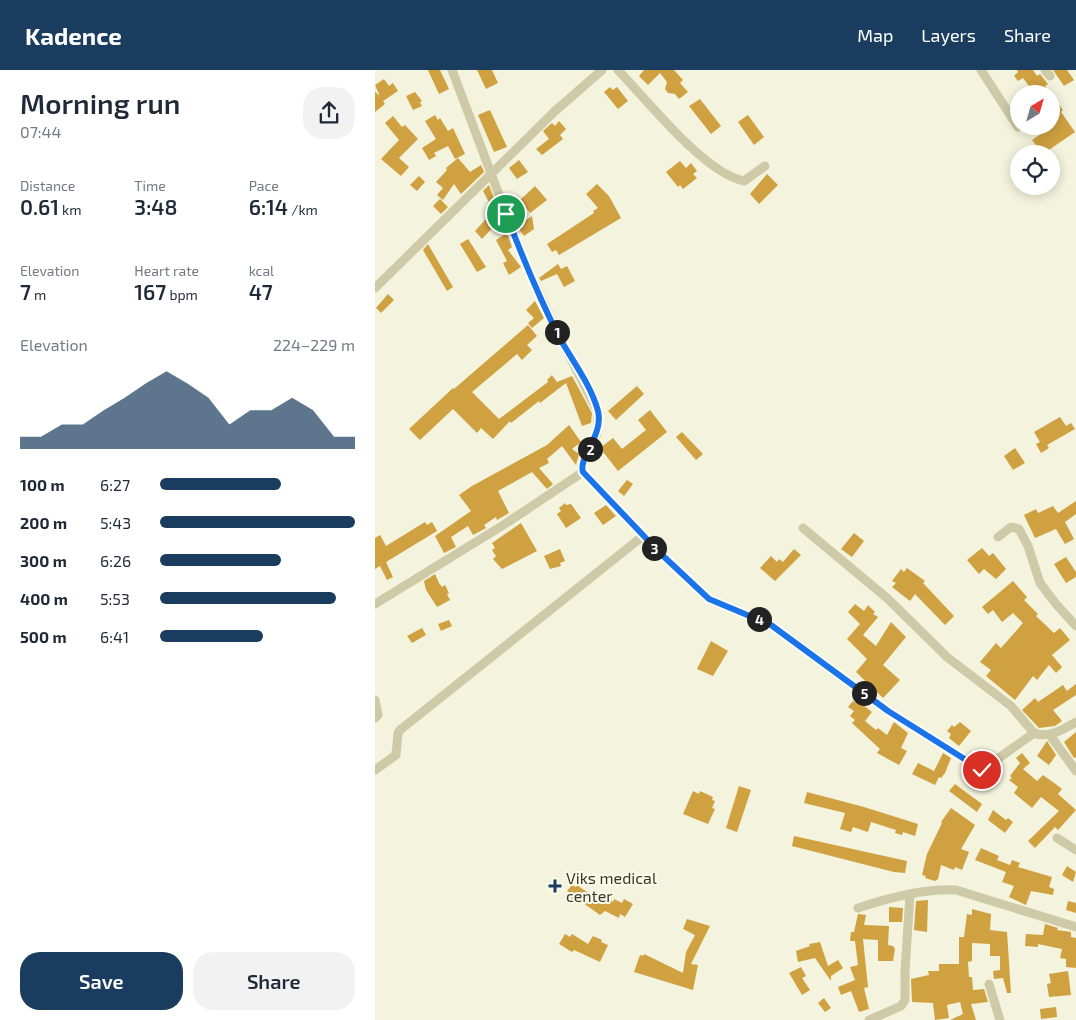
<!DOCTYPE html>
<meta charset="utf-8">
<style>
body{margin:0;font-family:"Exo 2",sans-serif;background:#f2f2f3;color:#1f2937;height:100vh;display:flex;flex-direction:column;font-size:19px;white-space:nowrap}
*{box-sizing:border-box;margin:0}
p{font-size:16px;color:#747a83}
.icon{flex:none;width:28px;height:28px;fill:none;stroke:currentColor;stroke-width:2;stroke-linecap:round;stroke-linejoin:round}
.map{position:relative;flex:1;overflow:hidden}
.drawer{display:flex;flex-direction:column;background:#fff;width:375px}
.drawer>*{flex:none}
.needle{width:32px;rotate:37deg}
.tools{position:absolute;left:635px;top:15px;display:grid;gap:10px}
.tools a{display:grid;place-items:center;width:50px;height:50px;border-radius:50%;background:#fff;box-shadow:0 2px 12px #0003;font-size:25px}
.pin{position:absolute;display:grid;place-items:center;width:42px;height:42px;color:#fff;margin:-21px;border:2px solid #fff;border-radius:50%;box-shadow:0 1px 5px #0007}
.km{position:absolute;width:25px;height:25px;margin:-12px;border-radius:50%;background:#222;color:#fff;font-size:14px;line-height:25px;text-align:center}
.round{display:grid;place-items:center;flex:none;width:52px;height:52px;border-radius:20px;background:#f2f2f3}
.headline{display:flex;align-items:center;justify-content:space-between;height:85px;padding:0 20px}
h1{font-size:28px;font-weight:600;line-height:38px}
.metrics{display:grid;grid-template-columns:repeat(3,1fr);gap:8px;height:85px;padding:5px 20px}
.metrics div{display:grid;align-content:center}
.metrics b{font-size:21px;font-weight:600}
.metrics small{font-size:14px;font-weight:400}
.metrics p{font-size:14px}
.chart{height:140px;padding:10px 20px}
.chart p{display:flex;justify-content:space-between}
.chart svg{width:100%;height:90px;margin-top:5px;fill:#1a3d5f;opacity:.7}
.button{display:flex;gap:10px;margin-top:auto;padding:10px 20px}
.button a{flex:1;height:58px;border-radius:20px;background:#1a3d5f;color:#fff;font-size:20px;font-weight:600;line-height:58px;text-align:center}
.button a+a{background:#f2f2f3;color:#1f2937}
ul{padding:0 20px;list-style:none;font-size:16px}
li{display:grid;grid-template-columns:80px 60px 1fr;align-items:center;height:38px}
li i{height:12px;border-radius:6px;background:#1a3d5f}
header{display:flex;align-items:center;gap:30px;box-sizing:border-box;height:70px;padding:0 25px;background:#1a3d5f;color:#fff}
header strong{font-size:24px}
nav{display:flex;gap:28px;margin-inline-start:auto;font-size:18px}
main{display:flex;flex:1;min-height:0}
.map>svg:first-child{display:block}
.building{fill:#cfa140}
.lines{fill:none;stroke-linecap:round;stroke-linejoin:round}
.minor{stroke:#cecaa8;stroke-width:9}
.route-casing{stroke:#fff;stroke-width:10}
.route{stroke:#1a73e8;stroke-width:6}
.poi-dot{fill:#1a3d5f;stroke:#fbfbea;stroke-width:2}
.labels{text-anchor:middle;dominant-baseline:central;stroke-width:4;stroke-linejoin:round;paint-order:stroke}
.poi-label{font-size:16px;fill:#3a3528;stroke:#fbfbea;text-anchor:start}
</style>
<header>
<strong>Kadence</strong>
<nav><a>Map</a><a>Layers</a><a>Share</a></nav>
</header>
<main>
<section class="drawer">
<div class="headline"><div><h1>Morning run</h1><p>07:44</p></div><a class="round"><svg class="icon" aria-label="share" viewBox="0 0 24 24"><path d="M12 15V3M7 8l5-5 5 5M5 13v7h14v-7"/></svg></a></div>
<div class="metrics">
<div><p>Distance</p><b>0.61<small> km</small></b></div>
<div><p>Time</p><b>3:48</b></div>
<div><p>Pace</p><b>6:14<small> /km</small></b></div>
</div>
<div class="metrics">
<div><p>Elevation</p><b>7<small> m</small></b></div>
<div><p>Heart rate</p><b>167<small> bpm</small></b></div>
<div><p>kcal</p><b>47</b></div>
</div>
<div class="chart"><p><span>Elevation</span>224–229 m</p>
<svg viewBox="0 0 160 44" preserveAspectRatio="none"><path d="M0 44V38L10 38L20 32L30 32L40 25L50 19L60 12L70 6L80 12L90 19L100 32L110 25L120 25L130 19L140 25L150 38L160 38V44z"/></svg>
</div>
<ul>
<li><b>100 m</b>6:27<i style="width:62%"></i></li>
<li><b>200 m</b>5:43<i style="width:100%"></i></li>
<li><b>300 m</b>6:26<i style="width:62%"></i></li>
<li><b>400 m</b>5:53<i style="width:90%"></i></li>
<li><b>500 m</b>6:41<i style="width:53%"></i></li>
</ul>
<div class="button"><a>Save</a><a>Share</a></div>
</section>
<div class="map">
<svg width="701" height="950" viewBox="0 0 701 950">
<rect width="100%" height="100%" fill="#f4f3dd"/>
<g class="building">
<polygon points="53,0 65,0 74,19 64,24"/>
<polygon points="102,0 117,0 123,13 111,19"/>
<polygon points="269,0 299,0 308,10 305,13 313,22 304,29 300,24 293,23 290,19 292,12 285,3 273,15 264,6"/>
<polygon points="642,0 658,0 662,6 665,4 673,14 670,16 676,24 660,24 648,8 643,11 639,6 643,2"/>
<polygon points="678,0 692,0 699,10 689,16"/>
<polygon points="9,9 14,16 18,13 23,21 8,31 10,34 0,42 0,21 3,25 4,24 0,15"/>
<polygon points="235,17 238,20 242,17 253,31 243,39 229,22"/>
<polygon points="40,22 47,31 45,32 47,36 38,40 31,26"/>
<polygon points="676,24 688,40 686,42 700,62 668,84 657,70 676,57"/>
<polygon points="325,29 346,56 336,64 314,36"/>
<polygon points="115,40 132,77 119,82 103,45"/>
<polygon points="60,45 63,50 65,48 73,61 78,58 90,84 80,89 73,76 59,83 61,86 54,90 47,78 61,69 50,51"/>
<polygon points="373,45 389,67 379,75 363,52"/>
<polygon points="18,46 27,57 30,55 43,69 24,88 34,97 26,106 6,89 24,70 10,53"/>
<polygon points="184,51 191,59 185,65 188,69 167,85 161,79 174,69 168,61 177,53 180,56"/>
<polygon points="83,88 95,102 106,95 109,102 86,124 79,114 68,130 62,125 68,118 61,112 72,100 71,98"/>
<polygon points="144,90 153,102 142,109 134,98"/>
<polygon points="305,91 311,98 316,93 322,101 318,104 322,108 308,119 305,115 303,117 291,102"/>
<polygon points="392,104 403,115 384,134 375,124"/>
<polygon points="44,106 50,112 42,121 35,115"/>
<polygon points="222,114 234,126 246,148 184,185 181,180 177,182 172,174 219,143 218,141 223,138 211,124"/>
<polygon points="114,115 120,131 115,134 108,121"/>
<polygon points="160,116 172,130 155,143 145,130"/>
<polygon points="65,129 73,137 66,144 58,136"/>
<polygon points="117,135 127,153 121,159 113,136"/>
<polygon points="157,146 159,159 149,166 142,156"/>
<polygon points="111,149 119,156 107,169 100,161"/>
<polygon points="132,163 137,177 133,180 146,197 134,205 128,193 132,191 121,170"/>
<polygon points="93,169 111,197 102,202 85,174"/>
<polygon points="53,174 78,217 72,221 48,180"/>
<polygon points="183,194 186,199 192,196 200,211 189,217 182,204 166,211 164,208"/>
<polygon points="13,224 19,230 6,243 1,238"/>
<polygon points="160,231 169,248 157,258 153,253 159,248 151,240"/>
<polygon points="153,255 162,266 152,275 157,280 147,290 142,284 97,322 124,349 173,312 172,310 177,305 182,312 197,306 217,343 216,353 207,356 191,313 165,333 164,331 136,353 135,351 118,369 106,358 102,363 78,339 45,370 34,359 78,318 79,319"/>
<polygon points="262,316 269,324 241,350 233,341"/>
<polygon points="275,340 292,362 243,401 225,378 238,368 247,379 271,360 263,350"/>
<polygon points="685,347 691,356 696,353 700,359 672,375 674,378 666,383 661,374 665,372 659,362"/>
<polygon points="194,355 206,372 197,379 204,384 201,395 187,376 172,389 174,393 164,398 178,414 172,419 157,402 123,421 134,443 122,450 121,447 109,455 111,458 98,465 93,456 76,467 81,477 69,483 60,466 96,441 84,425 97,416 172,375"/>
<polygon points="307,362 328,384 321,390 301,367"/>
<polygon points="640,378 650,393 638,400 629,386"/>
<polygon points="252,410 258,414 249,426 243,421"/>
<polygon points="701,431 701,444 690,452 699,469 690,474 681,459 660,468 649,445 661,439 663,443 678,436 683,443"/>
<polygon points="190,433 191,435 196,434 206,448 191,458 182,444 186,441 184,438"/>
<polygon points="231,435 241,446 228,455 219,443"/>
<polygon points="50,452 52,455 57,452 62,461 11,492 18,507 12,510 5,496 0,499 0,468 5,465 11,476"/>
<polygon points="146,453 162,481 127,499 118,489 121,486 117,480 120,478 117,473"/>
<polygon points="479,463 489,471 477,487 466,479"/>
<polygon points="607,478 614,486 618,483 631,499 621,509 609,499 604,504 592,490"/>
<polygon points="185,479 190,491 185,493 186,496 175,499 169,486"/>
<polygon points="419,479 426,485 400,511 385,498 396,486 402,492 404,489 408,492"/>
<polygon points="691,487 701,502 701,507 691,513 679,494"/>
<polygon points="532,498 550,511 548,513 579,546 570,555 540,524 535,531 517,517 521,513 517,511 526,499 529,502"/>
<polygon points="60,504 64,513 67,517 70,515 74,523 72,524 75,530 62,537 51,520 49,511"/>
<polygon points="638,511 652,527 649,530 663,544 661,546 679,563 685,558 695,570 677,585 687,597 681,603 674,595 662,610 658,606 640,630 611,606 616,600 605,592 621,573 626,578 648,553 638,543 627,552 618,540 613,544 607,537"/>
<polygon points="480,534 489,541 493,535 500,542 498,544 503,547 488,565 501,576 516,552 531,567 508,595 525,610 508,628 481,602 492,589 472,569 485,554 473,542"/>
<polygon points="74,550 77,556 66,561 63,554"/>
<polygon points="47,558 51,565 37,573 32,566"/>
<polygon points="336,571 353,581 338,606 322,599"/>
<polygon points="701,614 701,625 678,640 687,651 680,656 664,658 647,640 660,628 663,632 688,615 692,621"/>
<polygon points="478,631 481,633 483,631 497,642 490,651 501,660 503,658 512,665 519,652 533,663 526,678 532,681 524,695 502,683 505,679 477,653 480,650 475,646 479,641 473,637"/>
<polygon points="585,652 596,661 584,676 574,668 576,664 572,661 577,655 579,657"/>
<polygon points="701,662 701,687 699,688 689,672"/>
<polygon points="672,671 681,685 674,695 662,686"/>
<polygon points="568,683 576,688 570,703 566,708 564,707 560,715 537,704 543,693 559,701"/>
<polygon points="647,683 655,693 648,699 662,711 668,705 682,715 687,719 683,724 701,740 683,760 680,757 660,778 653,771 684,741 666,727 657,738 639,723 643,717 634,710 637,708 635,706 645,693 641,688"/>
<polygon points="580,714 607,734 602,742 574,721"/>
<polygon points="364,716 376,720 362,762 351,758"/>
<polygon points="318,721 324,724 325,721 338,727 337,730 340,731 337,738 340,739 333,754 308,744"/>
<polygon points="432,722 489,737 543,754 540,766 528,762 527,765 520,763 521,760 496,752 493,762 478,757 476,762 465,759 470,743 429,733"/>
<polygon points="576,738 600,755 586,779 594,782 587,800 580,797 579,800 566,795 563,809 560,811 550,808 551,806 547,805 552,784 567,753 566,752"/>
<polygon points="618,740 631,750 633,748 638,752 630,763 613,750"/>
<polygon points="419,766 532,791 530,803 519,802 417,776"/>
<polygon points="606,778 624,786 622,790 635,795 637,790 645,793 643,797 677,807 674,817 679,819 678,825 656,821 651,835 634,827 639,816 627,812 631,802 600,790"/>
<polygon points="692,796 701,802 698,812 687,805"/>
<polygon points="197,815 201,817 202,815 219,827 224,823 238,832 239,829 247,833 249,829 258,834 250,847 245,844 244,848 230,841 225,845 204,830 201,834 195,830 198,825 192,821"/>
<polygon points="553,830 552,862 539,860 541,831"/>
<polygon points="693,831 701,833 701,843 691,840"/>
<polygon points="514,837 528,838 527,852 514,852"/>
<polygon points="597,839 616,844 615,860 632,862 636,923 632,923 628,908 619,909 618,901 625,900 625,886 615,886 615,874 597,873 597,891 593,892 594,907 597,907 598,920 609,919 613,932 596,934 601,950 575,950 588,944 585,932 572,935 574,948 560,950 558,933 537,932 536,909 554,905 553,901 564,901 564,894 584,894 584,867 589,867 592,844 597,845"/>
<polygon points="483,844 491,845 489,855 514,856 513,875 518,876 520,879 518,891 503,891 503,870 488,869 493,917 489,918 494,939 484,942 476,921 466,925 463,917 480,910 475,897 483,895 480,871 475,871 476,862 479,862"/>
<polygon points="312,849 335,856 316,894 323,895 318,920 259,902 265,885 268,886 269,884 308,903 311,882 320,865 308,859"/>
<polygon points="670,854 683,858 682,860 696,862 696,867 701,868 701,898 691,897 691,889 685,888 687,879 663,874 663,877 650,876 651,864 668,865"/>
<polygon points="190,864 195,867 197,864 213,874 218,866 227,870 226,872 233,875 225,892 199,880 197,882 184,874"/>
<polygon points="445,872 453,896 463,890 468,898 456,906 456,911 440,888 423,892 421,881 435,876 434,874"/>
<polygon points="426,897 431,906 427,908 435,920 427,925 414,903"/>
<polygon points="693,901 696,925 674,927 672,914 676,913 674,904"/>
<polygon points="449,928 456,938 450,942 443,933"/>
<polygon points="681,937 682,947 666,949 665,939"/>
</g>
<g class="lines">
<g class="minor">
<path d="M77 0 146 183 184 266 223 342 222 364 208 390 207 396 208 402 285 483 334 529 396 555 513 641 607 700 659 663C673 669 689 659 701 652"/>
<path d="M243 0C273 31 329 103 369 111L390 96"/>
<polyline points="606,0 643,57"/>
<polyline points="670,0 675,6"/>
<polyline points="0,218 179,42 227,0"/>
<polyline points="428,458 512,528 572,587 636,636 659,663"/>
<polyline points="623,467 636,457 644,459 653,476 665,513 681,534 701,556"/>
<polyline points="0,534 130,454 208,402"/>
<polyline points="0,630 3,645 0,648"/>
<polyline points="674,664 701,701"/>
<polyline points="0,700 21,685 23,663 25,660 268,466"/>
<polyline points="682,768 701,780"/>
<path d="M483 838C513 828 549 818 581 820L701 857"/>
<polyline points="614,914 625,950"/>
<polyline points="494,950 526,936 530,930 530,901 535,825"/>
</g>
</g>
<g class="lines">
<g class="route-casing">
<path id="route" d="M131 144C147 186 164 227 184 267 197 290 216 315 223 341 229 365 203 387 208 402L285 483 334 529 396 555 513 641 607 700"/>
</g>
<use href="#route" class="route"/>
</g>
<path class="poi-dot" d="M177.5 808.5h5v5h5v5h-5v5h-5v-5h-5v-5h5z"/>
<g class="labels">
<g class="poi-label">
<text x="191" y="807">Viks medical<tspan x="191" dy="18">center</tspan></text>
</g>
</g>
</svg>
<div class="tools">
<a><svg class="needle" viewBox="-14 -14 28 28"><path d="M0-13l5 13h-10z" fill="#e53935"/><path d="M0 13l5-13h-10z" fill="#747a83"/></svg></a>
<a><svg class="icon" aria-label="locate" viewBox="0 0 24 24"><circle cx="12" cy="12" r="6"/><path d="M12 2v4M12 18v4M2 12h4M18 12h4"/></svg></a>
</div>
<div class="pin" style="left:131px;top:144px;background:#1e9e55"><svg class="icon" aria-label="arrive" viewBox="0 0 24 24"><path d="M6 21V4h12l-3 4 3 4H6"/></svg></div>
<div class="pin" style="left:607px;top:700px;background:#d93025"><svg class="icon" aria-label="check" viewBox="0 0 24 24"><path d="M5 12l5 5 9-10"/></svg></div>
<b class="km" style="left:182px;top:262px">1</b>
<b class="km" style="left:215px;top:379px">2</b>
<b class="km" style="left:279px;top:478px">3</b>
<b class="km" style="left:384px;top:549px">4</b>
<b class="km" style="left:489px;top:623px">5</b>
</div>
</main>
